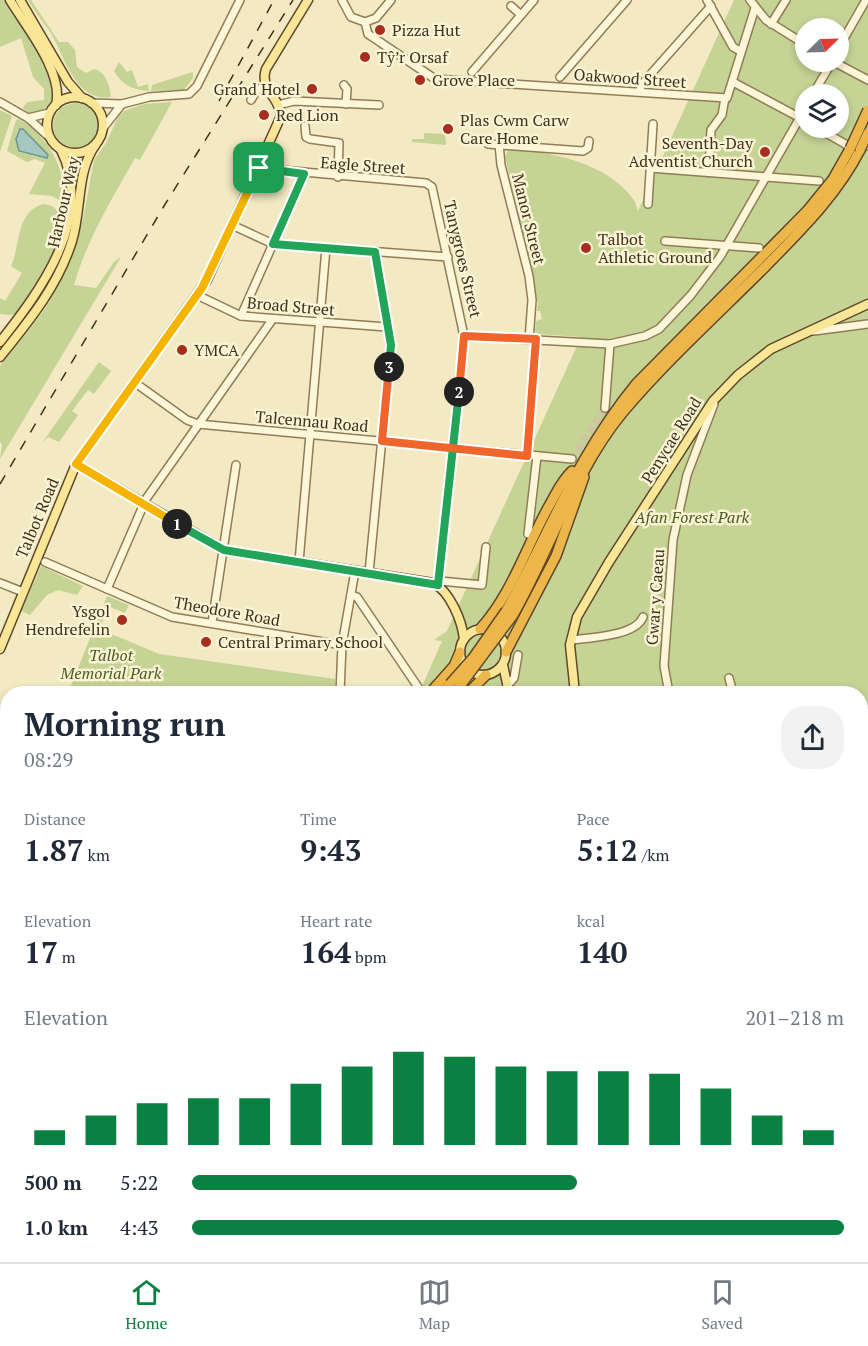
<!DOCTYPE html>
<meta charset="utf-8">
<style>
body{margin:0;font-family:"PT Serif",serif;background:#f2f2f3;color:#1f2937;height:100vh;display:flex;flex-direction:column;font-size:22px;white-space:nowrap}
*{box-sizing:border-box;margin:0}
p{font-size:20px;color:#747a83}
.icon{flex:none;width:33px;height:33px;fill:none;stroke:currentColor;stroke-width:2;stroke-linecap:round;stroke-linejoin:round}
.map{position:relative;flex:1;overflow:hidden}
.panel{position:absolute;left:0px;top:686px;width:868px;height:578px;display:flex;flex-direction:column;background:#fff;border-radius:24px 24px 0 0;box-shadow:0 3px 9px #0003}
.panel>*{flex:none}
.needle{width:39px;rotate:67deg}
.fabs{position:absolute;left:795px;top:18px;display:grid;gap:12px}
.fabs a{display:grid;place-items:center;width:54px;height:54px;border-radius:50%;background:#fff;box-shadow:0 3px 9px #0003;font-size:30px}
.pin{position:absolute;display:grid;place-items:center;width:51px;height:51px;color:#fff;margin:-26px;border-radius:12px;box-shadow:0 3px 9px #0006}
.km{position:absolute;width:30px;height:30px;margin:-15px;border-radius:50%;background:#222;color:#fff;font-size:16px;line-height:30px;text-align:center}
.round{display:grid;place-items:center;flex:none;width:63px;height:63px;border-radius:24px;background:#f2f2f3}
.headline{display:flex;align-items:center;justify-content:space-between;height:102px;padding:0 24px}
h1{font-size:33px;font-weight:700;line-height:45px}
.figures{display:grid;grid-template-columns:repeat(3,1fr);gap:9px;height:102px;padding:6px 24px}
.figures div{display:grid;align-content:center}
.figures b{font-size:30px;font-weight:700}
.figures small{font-size:16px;font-weight:400}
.figures p{font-size:16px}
.chart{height:168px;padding:12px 24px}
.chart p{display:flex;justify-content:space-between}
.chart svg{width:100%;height:108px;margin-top:6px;stroke:#0b8043;stroke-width:6}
ul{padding:0 24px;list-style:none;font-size:20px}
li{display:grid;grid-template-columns:96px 72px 1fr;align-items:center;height:45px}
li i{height:15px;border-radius:8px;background:#0b8043}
.menu{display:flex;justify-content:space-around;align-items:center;height:84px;border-top:2px solid #e0e1e3;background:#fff;font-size:16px;color:#747a83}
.menu a{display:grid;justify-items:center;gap:3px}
.menu .active{color:#0b8043}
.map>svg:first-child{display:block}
.green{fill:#c5d395;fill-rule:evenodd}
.water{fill:#a6c6c0;stroke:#6b968f;stroke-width:1.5}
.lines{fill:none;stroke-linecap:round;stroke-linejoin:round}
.river{stroke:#a6c6c0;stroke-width:10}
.minor-tunnel{stroke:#cfc5a2;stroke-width:7;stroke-dasharray:7 3.5;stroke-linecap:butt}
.minor-casing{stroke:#907c57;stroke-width:10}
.major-casing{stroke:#5e482c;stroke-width:11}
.highway-casing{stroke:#5e482c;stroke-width:12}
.minor{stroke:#fdf6d8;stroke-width:7}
.major{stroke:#fae697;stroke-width:8}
.highway{stroke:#ecb64a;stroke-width:9}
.rail{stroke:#3f311d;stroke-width:1.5;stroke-dasharray:10 10;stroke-linecap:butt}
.highway-bridge-casing{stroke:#5e482c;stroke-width:12;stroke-linecap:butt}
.highway-bridge{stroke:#ecb64a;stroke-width:9}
.split-1-casing{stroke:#fff;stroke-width:12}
.split-2-casing{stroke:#fff;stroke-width:12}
.split-3-casing{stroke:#fff;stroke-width:12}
.split-4-casing{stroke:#fff;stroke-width:12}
.split-1{stroke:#f5b400;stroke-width:8}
.split-2{stroke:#22a559;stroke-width:8}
.split-3{stroke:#f0652b;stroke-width:8}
.split-4{stroke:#22a559;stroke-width:8}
.poi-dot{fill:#a72d1f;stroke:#faf3d4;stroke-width:2}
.labels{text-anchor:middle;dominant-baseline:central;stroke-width:5;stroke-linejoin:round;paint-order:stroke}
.poi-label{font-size:16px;fill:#3f311d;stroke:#faf3d4;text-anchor:start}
.street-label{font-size:16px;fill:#3f311d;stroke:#faf3d4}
.park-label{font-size:16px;font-style:italic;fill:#485d21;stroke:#faf3d4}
</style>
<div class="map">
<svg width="868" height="1262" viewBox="0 0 868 1262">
<rect width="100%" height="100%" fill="#f3eac3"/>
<g class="green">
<polygon points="0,0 6,0 49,74 52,100 41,113 30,114 23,108 27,102 44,100 44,89 33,77 21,38 0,47"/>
<path d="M28 0H31L59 42H68L75 50 77 67 86 73 94 69C106 72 110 86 111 97 74 103 64 53 49 30 42 21 34 10 28 0Z"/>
<path d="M734 0H868V1262H702V1256H861V693H419L442 641 434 640 447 631 581 337 537 334 535 331 536 321 542 319 540 311H537L538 304 505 156 509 149C549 151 608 163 633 199 636 202 636 206 638 211ZM806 28H838V62H806ZM806 94H838V128H806Z"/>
<path d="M119 62 127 72 132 70 138 87 148 84 149 91C133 90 122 85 114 71Z"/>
<polygon points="193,72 193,78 184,90 151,91 152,85"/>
<path d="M172 102 140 160 135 158C112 199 87 239 74 285L96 288 114 262 121 257 0 459 2 444 0 442V366L45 309 65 272 83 219 94 160 106 143 118 117 124 111 144 104Z"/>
<circle cx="76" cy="126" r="23"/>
<polygon points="0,110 12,116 0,152"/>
<path d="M19 119C50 138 65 167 64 203L52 196 29 194 45 163 35 159 27 162 7 151 16 120ZM23 129 48 155 43 158 19 152 16 139Z"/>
<polygon points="424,133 445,134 446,145 412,142 412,139 424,139"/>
<path d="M43 204C89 207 34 300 18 312 13 316 6 315 0 314V298L5 301 22 273 11 266C21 245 15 213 43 204Z"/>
<polygon points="99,362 111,371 94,394 88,390 72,411 78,415 59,442 48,437 42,443"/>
<polygon points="41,566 83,586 77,595 58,590 47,595 30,615 21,611"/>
<polygon points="107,596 129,605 125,613 110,607 107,614 105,614 100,629 159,654 335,679 335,693 68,693"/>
<polygon points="0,707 7,710 7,808 0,805"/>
<polygon points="67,1256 697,1256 696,1262 63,1262"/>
</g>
<polygon class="water" points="23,129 48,155 47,158 19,151 16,139 20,129"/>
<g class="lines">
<polyline class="river" points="861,1161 868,1164"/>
<polyline class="minor-tunnel" points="572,459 605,408"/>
<g class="minor-casing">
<g id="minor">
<polyline points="342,0 351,17 365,22 376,18 391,0"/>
<polyline points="707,0 733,47 740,51"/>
<polyline points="750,0 766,20 806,45"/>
<polyline points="511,6 521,15"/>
<polyline points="365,22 368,34 435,79 727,98 755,8"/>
<polyline points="771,24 786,0"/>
<polyline points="838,49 866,0"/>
<polyline points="834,62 868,80"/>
<polyline points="472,72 534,0"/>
<polyline points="560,77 627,0"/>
<polyline points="733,82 806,121"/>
<polyline points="344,85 347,89 346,104"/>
<polyline points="639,92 642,84 711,6"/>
<polyline points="813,94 832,62"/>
<polyline points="251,100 257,90 266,86"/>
<polyline points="0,102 28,118 48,136"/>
<polyline points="91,103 122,104 149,97 189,94 197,86 240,0"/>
<polyline points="278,105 294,101 379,105"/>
<polyline points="28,118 49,113"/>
<polyline points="305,126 306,137 310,139 339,143 338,177"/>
<polyline points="103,128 122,104"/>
<polyline points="817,128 847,145 868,146"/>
<polyline points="488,144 583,151 588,148 589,141"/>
<polyline points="499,144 501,165 529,276 532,300 529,340"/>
<polyline points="259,168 426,183 432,187 464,336 438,585"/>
<polyline points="650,168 819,181"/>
<polyline points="709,172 711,130 722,115 725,98"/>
<polyline points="648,204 653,124"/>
<polyline points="232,225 273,244 448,257"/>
<polyline points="665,241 759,248"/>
<polyline points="197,295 241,316 387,327"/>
<polyline points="241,316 304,174"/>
<polyline points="814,331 868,324"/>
<polyline points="464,336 610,344 645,336 659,329 691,295 720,257 806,107"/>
<polyline points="134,382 187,420 198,424 572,459"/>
<polyline points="605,408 610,344"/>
<polyline points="527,456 536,339"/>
<polyline points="528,534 537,456"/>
<polyline points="45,562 172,617 342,645"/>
<polyline points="299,562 326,248"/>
<polyline points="369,573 391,345 375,252"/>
<polyline points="440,581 482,585 486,547"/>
<polyline points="0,583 23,592"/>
<polyline points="107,589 146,499 272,320"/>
<polyline points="351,595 357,597 422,693"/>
<polyline points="212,623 236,465"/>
<path d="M571 640C589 638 636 636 643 617"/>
<polyline points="729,678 733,693"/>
<polyline points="507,686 514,678 518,655"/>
<polyline points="340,693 342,645 355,571"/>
<polyline points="669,693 664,666 673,540 687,475 714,404 713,401"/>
<polyline points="0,901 8,876"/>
<polyline points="0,933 8,935"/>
<polyline points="0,1010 8,1009"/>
<polyline points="0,1061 8,1059"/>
<polyline points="0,1138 8,1145"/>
<polyline points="839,1256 842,1262"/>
</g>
</g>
<g class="major-casing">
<g id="major">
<path d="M10 0C26 27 64 72 56 105"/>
<polyline points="20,0 68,82 82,98"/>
<circle cx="75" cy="125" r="28"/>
<path d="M0 342C40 291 95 219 61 150"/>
<path d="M0 357C29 321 58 286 72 241 82 209 76 171 96 144"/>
<path d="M76 464 224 550 433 583C450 591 462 621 464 639"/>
<circle cx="483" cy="652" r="23"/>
<path d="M0 649 76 464 207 280 281 116C280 97 259 89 266 69L308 0"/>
<polyline points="503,665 509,693"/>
<polyline points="575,693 570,645 577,617 609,562 713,401 738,375 771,349 868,304"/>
</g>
</g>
<g class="highway-casing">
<g id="highway">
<path d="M506 611C551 531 576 457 636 384L807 211 833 179 850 149"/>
<path d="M513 615C551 549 574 471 623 412 667 360 718 314 766 266 801 230 837 195 860 150"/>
<path d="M480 629C512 594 526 547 549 506 556 494 561 481 572 471"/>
<polyline points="506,652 556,556 584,477"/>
<polyline points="430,693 454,666 460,652"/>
<polyline points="442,693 450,684"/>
<polyline points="468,693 486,675"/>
<polyline points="0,1217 8,1210"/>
<polyline points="0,1227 8,1220"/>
</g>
</g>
<use href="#minor" class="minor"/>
<use href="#major" class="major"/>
<use href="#highway" class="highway"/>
<g class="rail">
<polyline points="219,101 274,0"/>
<polyline points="0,484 164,206 293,0"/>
</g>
<g class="highway-bridge-casing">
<g id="highway-bridge">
<polyline points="850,149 868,110"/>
<polyline points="860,150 868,133"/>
<polyline points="450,684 473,658 506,611"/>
<polyline points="457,690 513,615"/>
</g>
</g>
<use href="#highway-bridge" class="highway-bridge"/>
</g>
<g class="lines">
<g class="split-1-casing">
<polyline id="split-1" points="177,524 76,464 202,288 259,168"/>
</g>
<g class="split-2-casing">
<polyline id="split-2" points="177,524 224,550 438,585 459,392"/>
</g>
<g class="split-3-casing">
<polyline id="split-3" points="389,367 382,441 527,456 536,339 464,336 459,392"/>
</g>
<g class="split-4-casing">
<polyline id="split-4" points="259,168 304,174 273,244 375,252 391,345 389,367"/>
</g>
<use href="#split-1" class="split-1"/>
<use href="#split-2" class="split-2"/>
<use href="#split-3" class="split-3"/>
<use href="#split-4" class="split-4"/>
</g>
<g class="poi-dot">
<circle cx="380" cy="30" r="6"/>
<circle cx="365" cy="57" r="6"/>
<circle cx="420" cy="80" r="6"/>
<circle cx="312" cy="89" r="6"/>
<circle cx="264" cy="115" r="6"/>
<circle cx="448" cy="129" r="6"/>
<circle cx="765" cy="152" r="6"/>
<circle cx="586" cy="248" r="6"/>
<circle cx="182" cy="350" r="6"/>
<circle cx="122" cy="620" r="6"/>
<circle cx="206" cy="642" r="6"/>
</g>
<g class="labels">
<g class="poi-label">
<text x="392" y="30">Pizza Hut</text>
<text x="377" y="57">Tŷ’r Orsaf</text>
<text x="432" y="80">Grove Place</text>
<text x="300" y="89" text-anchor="end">Grand Hotel</text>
<text x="276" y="115">Red Lion</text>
<text x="460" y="120">Plas Cwm Carw<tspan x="460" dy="18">Care Home</tspan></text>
<text x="753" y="143" text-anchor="end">Seventh-Day<tspan x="753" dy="18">Adventist Church</tspan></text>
<text x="598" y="239">Talbot<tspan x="598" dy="18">Athletic Ground</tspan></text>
<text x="194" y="350">YMCA</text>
<text x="110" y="611" text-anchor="end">Ysgol<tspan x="110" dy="18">Hendrefelin</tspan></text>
<text x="218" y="642">Central Primary School</text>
</g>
<g class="street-label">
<text transform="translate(630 78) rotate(4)">Oakwood Street</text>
<text transform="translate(363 165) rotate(4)">Eagle Street</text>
<text transform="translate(63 202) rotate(-77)">Harbour Way</text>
<text transform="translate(529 219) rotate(76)">Manor Street</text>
<text transform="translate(463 259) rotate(77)">Tanygroes Street</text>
<text transform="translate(291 306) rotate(5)">Broad Street</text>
<text transform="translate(312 421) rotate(5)">Talcennau Road</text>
<text transform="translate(671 440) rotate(-58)">Penycae Road</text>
<text transform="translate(37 518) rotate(-67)">Talbot Road</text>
<text transform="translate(655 597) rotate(-86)">Gwar y Caeau</text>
<text transform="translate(227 611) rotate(10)">Theodore Road</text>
</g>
<g class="park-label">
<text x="692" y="517">Afan Forest Park</text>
<text x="111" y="655">Talbot<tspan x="111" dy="18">Memorial Park</tspan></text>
</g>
</g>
</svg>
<div class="fabs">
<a><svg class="needle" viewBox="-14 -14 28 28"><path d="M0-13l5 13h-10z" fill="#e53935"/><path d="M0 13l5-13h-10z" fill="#747a83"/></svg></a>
<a><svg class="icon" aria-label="layers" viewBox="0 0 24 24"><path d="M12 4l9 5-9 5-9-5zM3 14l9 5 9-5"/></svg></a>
</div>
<div class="pin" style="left:259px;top:168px;background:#1e9e55"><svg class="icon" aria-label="arrive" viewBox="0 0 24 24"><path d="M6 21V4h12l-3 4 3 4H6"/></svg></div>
<b class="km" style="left:177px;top:524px">1</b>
<b class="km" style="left:459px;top:392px">2</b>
<b class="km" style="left:389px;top:367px">3</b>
<section class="panel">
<div class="headline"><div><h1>Morning run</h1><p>08:29</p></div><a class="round"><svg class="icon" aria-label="share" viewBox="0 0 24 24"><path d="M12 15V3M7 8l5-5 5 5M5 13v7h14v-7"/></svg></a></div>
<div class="figures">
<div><p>Distance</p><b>1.87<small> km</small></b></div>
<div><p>Time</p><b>9:43</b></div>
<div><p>Pace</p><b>5:12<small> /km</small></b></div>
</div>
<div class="figures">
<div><p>Elevation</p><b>17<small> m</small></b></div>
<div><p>Heart rate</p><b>164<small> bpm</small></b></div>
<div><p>kcal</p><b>140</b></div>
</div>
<div class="chart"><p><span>Elevation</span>201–218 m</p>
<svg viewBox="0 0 160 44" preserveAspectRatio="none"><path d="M5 44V38M15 44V32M25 44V27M35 44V25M45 44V25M55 44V19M65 44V12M75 44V6M85 44V8M95 44V12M105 44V14M115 44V14M125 44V15M135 44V21M145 44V32M155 44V38"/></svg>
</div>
<ul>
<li><b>500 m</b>5:22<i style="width:59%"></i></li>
<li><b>1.0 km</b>4:43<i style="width:100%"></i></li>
</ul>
</section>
</div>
<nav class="menu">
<a class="active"><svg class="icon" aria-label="home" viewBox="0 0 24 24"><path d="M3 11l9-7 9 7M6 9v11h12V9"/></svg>Home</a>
<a><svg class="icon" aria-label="map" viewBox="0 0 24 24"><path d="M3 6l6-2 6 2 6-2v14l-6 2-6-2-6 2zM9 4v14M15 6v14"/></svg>Map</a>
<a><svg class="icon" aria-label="saved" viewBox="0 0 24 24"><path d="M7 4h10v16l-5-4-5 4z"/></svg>Saved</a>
</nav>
